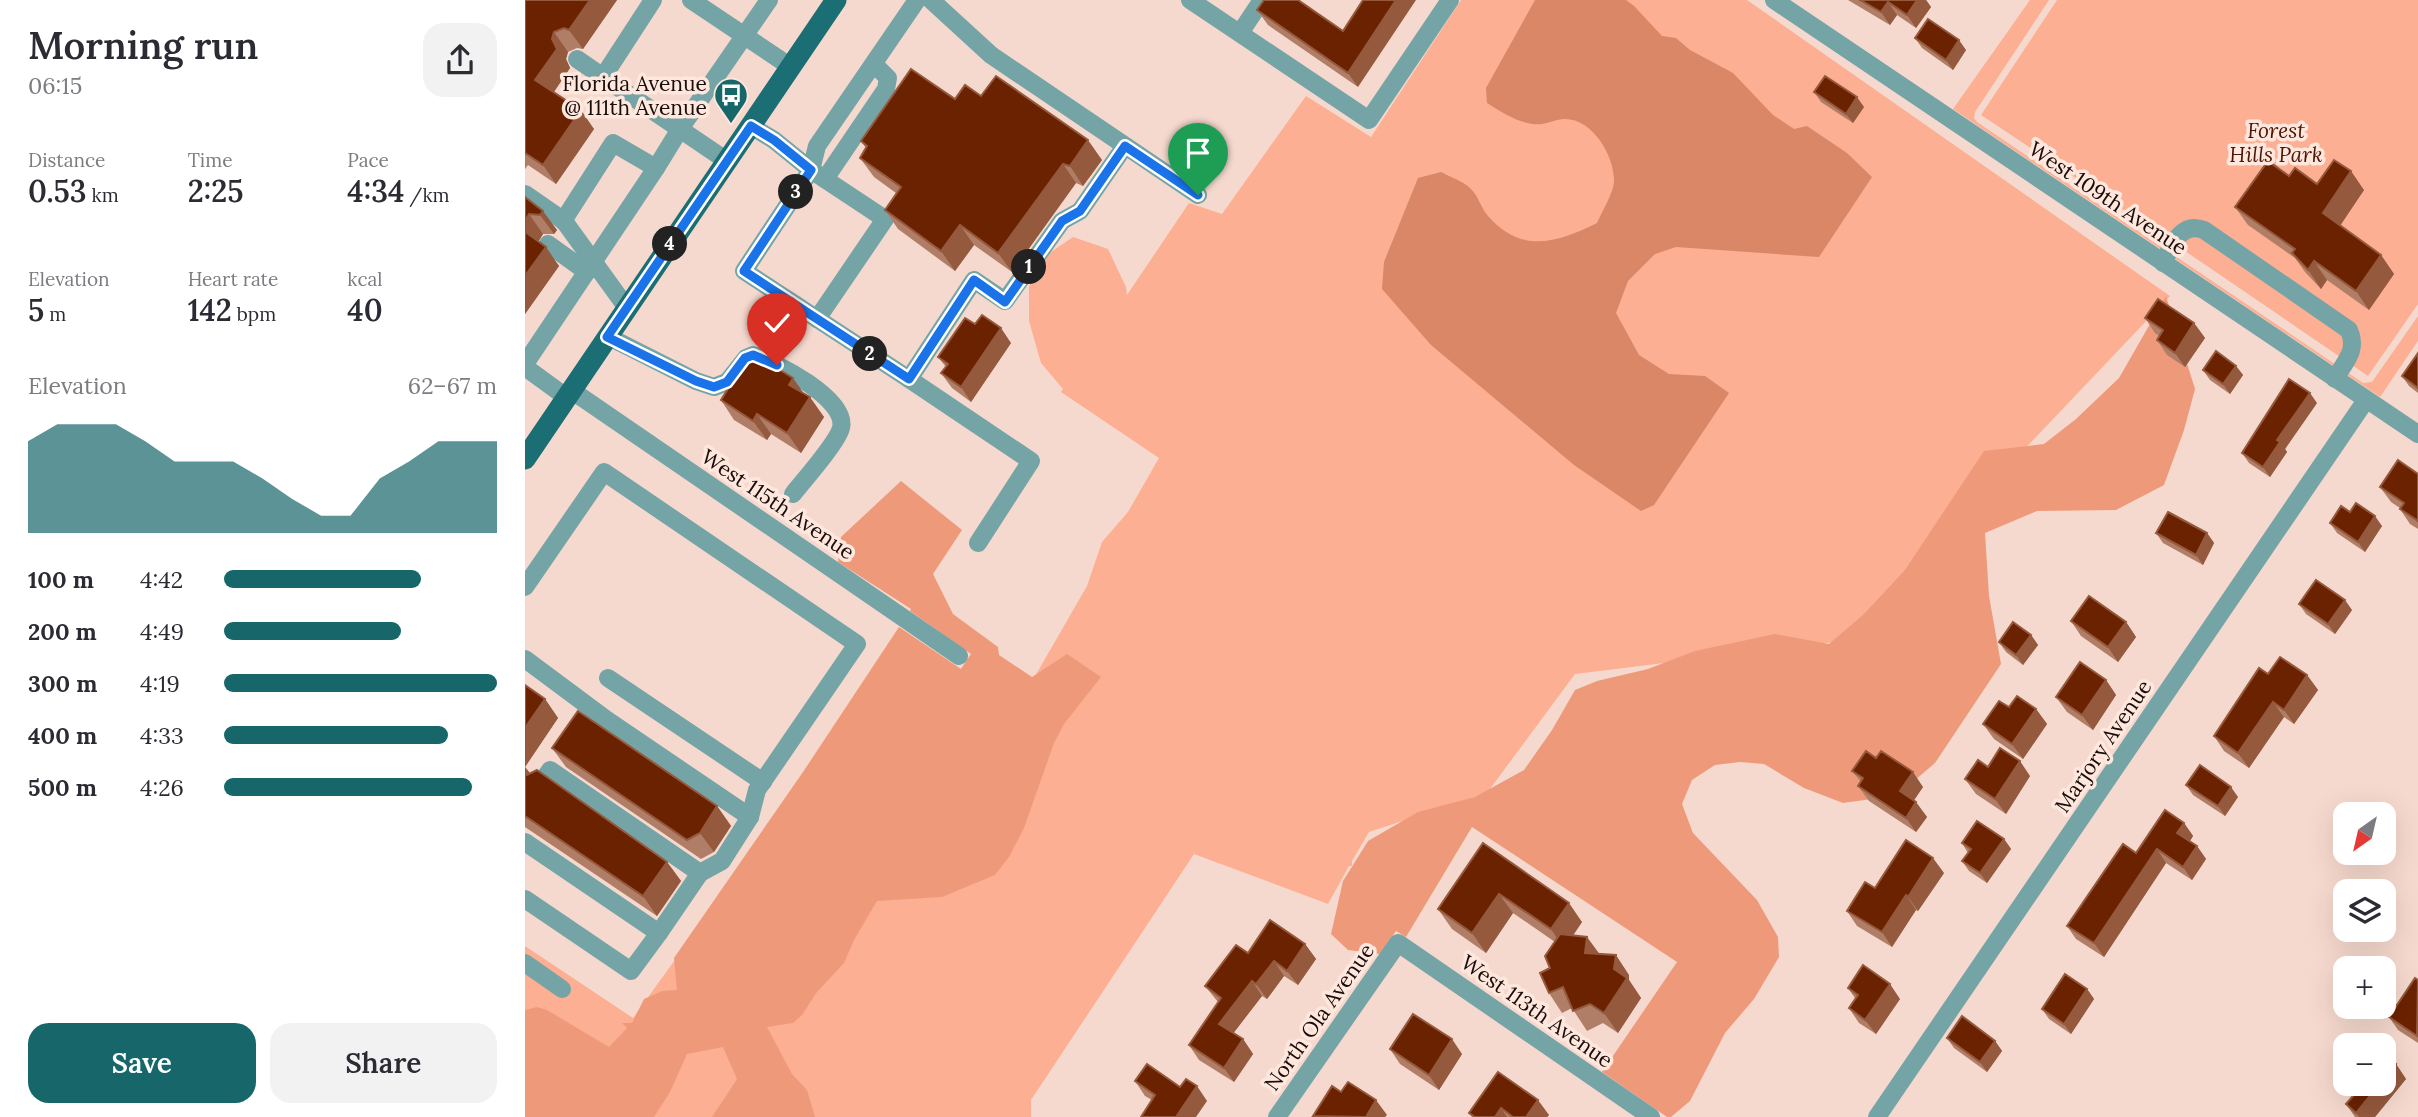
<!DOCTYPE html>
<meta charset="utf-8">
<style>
body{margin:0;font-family:Lora,serif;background:#f2f2f3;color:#2b2b33;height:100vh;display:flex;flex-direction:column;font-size:26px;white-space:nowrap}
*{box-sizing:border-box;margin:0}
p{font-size:23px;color:#7c7c81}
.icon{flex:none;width:38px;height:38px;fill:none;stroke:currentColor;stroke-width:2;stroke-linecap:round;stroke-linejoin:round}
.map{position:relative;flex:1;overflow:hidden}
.details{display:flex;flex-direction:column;background:#fff;width:525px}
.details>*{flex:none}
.needle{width:46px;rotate:214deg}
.tools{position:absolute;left:1808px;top:802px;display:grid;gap:14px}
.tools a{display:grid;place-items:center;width:63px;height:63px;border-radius:14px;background:#fff;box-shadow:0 7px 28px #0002;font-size:35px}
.pin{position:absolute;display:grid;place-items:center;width:60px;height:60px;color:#fff;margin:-72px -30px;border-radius:50% 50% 50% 0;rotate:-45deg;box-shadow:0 0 7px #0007}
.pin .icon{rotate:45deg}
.km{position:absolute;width:35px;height:35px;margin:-18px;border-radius:50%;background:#222;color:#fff;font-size:19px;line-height:35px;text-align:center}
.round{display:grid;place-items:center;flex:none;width:74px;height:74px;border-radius:21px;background:#f2f2f3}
.head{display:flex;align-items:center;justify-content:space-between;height:119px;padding:0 28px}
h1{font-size:38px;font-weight:600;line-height:52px}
.stats{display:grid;grid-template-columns:repeat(3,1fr);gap:10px;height:119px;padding:7px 28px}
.stats div{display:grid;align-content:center}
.stats b{font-size:30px;font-weight:600}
.stats small{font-size:19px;font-weight:400}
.stats p{font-size:19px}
.chart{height:196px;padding:14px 28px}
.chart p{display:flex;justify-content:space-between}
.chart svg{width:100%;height:126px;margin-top:7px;fill:#17666a;opacity:.7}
.primary-button{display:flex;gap:14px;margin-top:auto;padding:14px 28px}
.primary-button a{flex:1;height:80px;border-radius:21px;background:#17666a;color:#fff;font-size:28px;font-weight:600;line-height:80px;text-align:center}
.primary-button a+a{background:#f2f2f3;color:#2b2b33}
ul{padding:0 28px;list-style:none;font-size:23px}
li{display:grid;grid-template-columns:112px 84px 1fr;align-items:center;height:52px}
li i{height:18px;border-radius:9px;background:#17666a}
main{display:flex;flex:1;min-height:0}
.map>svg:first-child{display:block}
.green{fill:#fcaf92}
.forest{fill:#ee9a7a}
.water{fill:#d98767}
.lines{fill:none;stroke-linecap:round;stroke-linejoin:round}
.minor{stroke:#75a4a7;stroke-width:18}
.major{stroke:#1b6e73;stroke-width:21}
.wall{fill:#b07e67}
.shaded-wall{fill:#95593e}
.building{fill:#6b2200;stroke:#95593e;stroke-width:2}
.route-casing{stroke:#fff;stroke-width:14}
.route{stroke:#1a73e8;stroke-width:9}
.labels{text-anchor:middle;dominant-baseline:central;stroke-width:7;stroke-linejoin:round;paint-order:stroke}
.poi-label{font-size:21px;fill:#170d0a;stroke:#ffe7de;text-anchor:end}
.park-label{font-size:21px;font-style:italic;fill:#4a1601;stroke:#ffe7de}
.street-label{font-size:21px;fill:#170d0a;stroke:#ffe7de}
</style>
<main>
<section class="details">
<div class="head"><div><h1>Morning run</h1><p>06:15</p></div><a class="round"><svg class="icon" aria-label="share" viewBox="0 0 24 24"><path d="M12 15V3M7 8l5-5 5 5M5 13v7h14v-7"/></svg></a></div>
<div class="stats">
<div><p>Distance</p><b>0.53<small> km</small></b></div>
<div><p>Time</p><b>2:25</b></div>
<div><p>Pace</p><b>4:34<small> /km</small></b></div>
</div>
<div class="stats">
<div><p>Elevation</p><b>5<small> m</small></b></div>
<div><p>Heart rate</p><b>142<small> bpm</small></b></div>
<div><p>kcal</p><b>40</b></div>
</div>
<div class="chart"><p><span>Elevation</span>62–67 m</p>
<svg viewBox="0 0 160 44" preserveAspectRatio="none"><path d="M0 44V12L10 6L20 6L30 6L40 12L50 19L60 19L70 19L80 25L90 32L100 38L110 38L120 25L130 19L140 12L150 12L160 12V44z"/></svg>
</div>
<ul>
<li><b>100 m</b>4:42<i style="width:72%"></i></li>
<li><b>200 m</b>4:49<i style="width:65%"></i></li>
<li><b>300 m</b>4:19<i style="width:100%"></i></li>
<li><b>400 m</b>4:33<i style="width:82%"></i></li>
<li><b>500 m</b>4:26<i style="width:91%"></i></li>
</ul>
<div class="primary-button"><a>Save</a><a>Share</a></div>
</section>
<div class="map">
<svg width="1893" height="1117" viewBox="0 0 1893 1117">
<rect width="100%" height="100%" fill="#f6d9ce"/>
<g class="green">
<polygon points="936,0 1222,0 1645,296 1317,641 1050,674 962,793 844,832 827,861 827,866 824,866 803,904 669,854 506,1100 506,1117 0,1117 0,946 108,1018 336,702 391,735 445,656 509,678 562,586 577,542 603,512 634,458 536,392 538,389 516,363 504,321 504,287 514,260 548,237 583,249 601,287 602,295 664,203 697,214 781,96 846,137"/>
<polygon points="1505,0 1524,0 1450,112 1449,118 1452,122 1838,383 1847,382 1893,316 1893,341 1855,397 1428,109"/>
<polygon points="1532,0 1893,0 1893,304 1843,376 1641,238 1456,115"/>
</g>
<g class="forest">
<polygon points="1641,296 1670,389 1659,430 1639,485 1591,510 1512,511 1460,533 1464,596 1476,664 1410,763 1382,787 1354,798 1318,803 1279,788 1239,764 1215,762 1190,765 1167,780 1157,804 1168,833 1232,900 1253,937 1254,957 1229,999 1200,1033 1165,1101 1146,1117 1142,1117 1077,1072 1152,962 947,827 881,937 871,931 855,954 823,950 806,934 818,881 843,841 893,812 950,797 999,770 1027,730 1050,690 1072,681 1123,669 1170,651 1250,634 1304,644 1339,614 1380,570 1459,451 1519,444 1551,419 1594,378"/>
<polygon points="376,481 437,530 408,574 428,614 473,647 474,655 507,677 542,654 576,677 539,724 529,743 499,828 484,857 470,875 417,897 352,901 329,940 319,963 292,992 277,1015 268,1023 242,1027 267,1074 282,1090 290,1117 187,1117 212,1079 198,1047 162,1054 145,1092 129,1117 0,1117 0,1010 12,1007 22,1010 84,1047 102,1028 97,1023 107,1023 119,999 137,991 152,990 149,958 278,772 374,627 436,669 446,654 385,611 386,609 313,562 316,537"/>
</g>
<path class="water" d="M1010 0H1101L1109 6 1137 36 1151 38 1165 50 1208 73 1248 115 1269 129 1282 126 1322 153 1347 177 1294 257 1151 247 1130 254 1103 281 1091 313 1114 355 1144 374 1180 376 1204 393 1129 505 1116 511 1049 465 906 345 857 289 859 262 893 178 916 172C925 177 938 181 945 188 953 195 956 208 963 216 996 254 1032 243 1072 223 1077 211 1088 194 1089 182 1090 156 1067 118 1039 119 1032 119 1024 123 1017 124 997 126 978 113 962 103L961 88Z"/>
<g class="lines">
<g class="minor">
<polyline points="128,0 78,77 202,161"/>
<polyline points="166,0 266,67"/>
<polyline points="406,0 466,55 673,195"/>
<polyline points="665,0 844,120 925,0"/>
<polyline points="1249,0 1893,434"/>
<polyline points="715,33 737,0"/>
<polyline points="52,59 78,77"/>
<polyline points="226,126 249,140 286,170 360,219 292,319"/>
<polyline points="131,168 155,129 244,0"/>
<polyline points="300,179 361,89 363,78 349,64"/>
<polyline points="0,194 39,221 102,308"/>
<polyline points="23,244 62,272"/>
<path d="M1638 263C1647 245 1656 221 1679 230L1824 330C1833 351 1820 361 1810 379"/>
<path d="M82 336 171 381 189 387 202 382 221 358 228 355C251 362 323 399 316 428 312 443 279 480 268 494"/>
<polyline points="0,364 131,168 88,143 38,221"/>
<polyline points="0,367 41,397"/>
<polyline points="384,379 219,271 286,170 292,146 392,0"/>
<polyline points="46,390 434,656"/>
<polyline points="453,543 506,461 384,379 449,280 480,301 537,221 555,211 600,146"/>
<polyline points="0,587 79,472 332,644 232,790 225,817 197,861 175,873"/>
<polyline points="0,659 82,720 225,817"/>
<polyline points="83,678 238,782"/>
<polyline points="0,842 134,933 175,873 25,770 16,783"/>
<polyline points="0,899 106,971 134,933"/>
<polyline points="0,963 37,989"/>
<polyline points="752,1117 873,943 1126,1117"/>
<polyline points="1352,1117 1841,400"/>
</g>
<polyline class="major" points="0,459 311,0"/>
</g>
<g class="wall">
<polygon points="0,0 92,0 58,49 52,48 43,52 41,59 45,68 29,92 69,129 31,184 3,165 0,169"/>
<polygon points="1323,0 1401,0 1406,7 1391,28 1372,15 1365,25"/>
<polygon points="732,10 818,31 833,87 743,25"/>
<polygon points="1390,38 1441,50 1428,70 1397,48"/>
<polygon points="1289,92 1339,107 1328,123 1296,102"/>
<polygon points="456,96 577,160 558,186 551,183 487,272 449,245 430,271 373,229 360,210 371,193 349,177 335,158 341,148 336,141 430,99"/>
<polygon points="1792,184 1839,190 1815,225 1856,255 1869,274 1844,310 1802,280 1796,289 1780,272 1770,258 1723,225 1710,207"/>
<polygon points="0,197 32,230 29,234 18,234 13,241 34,266 0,314"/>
<polygon points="1620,318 1669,323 1680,338 1660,367 1642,355 1632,340 1634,336 1630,333"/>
<polygon points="450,324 486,343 446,402 427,388 416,373 421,367 413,357"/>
<polygon points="1893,353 1893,393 1884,386 1877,376"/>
<polygon points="1711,366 1718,375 1705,394 1685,380 1678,370"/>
<polygon points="279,394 299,417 276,453 246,434 242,440 209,420 196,400"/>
<polygon points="1792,403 1760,449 1762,452 1745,477 1724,463 1717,453"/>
<polygon points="1893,474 1893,529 1885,524 1875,509 1875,508 1866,502 1855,487"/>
<polygon points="1825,512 1857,526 1840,552 1812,533 1805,523"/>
<polygon points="1631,533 1682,533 1689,543 1678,565 1638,543"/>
<polygon points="1774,604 1827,610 1810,634 1781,614"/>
<polygon points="1546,621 1601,622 1611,637 1593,662 1556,636"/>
<polygon points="1506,635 1513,645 1498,665 1481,652 1474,642"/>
<polygon points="1743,674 1782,675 1793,690 1769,724 1759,717 1724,768 1699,751 1689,736"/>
<polygon points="1581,680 1591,695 1568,730 1542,712 1531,697"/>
<polygon points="0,685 20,699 33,718 0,767 5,773 142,862 156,881 132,916 0,827"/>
<polygon points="1484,707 1511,709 1522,724 1498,759 1469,739 1458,724"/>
<polygon points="27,748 192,806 206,826 189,852 176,859 41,767"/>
<polygon points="1463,767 1505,776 1481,814 1451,794 1440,779"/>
<polygon points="1327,771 1398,787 1389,800 1402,817 1391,832 1344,801 1333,786 1336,782"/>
<polygon points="1661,785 1713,797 1700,816 1668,795"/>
<polygon points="1659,823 1668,836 1665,841 1672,846 1681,859 1667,880 1641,863 1579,957 1551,939 1542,926 1611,853"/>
<polygon points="1479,839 1486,849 1462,883 1444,871 1437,861 1443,853 1437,843"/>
<polygon points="958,843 1057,922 1048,935 1104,975 1104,980 1116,998 1093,1033 1078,1023 1062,1031 1047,1008 1037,1013 1024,993 1025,968 1030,942 988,913 961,953 927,929 913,909"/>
<polygon points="1419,873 1393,911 1391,910 1367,947 1332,926 1322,911 1350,888"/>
<polygon points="780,944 791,959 773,985 759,976 742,999 737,996 708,1033 718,1039 728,1054 709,1082 674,1060 664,1045 693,1002 680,986 723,953"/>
<polygon points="1893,980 1893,1043 1873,1030 1864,1017"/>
<polygon points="1323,988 1375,999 1351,1034 1334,1023 1324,1008 1330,998"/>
<polygon points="1562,989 1569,999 1546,1034 1524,1019 1517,1009"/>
<polygon points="1422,1038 1470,1041 1477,1051 1462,1072 1429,1048"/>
<polygon points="865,1049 937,1054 914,1090 875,1064"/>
<polygon points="1871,1064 1881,1079 1850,1117 1830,1117 1821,1104 1827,1097 1818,1086"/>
<polygon points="973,1072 1024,1115 1022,1117 947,1117 944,1113"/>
<polygon points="610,1081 655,1087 682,1101 627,1100 620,1096"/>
</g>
<g class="shaded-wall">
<polygon points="65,0 92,0 58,49 44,30"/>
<polygon points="871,0 891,0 833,87 823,73"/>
<polygon points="1392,0 1401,0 1406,7 1391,28 1382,15"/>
<polygon points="1363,2 1372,15 1365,25 1356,12"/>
<polygon points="29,32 43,52 41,59 45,68 24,99 10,80"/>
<polygon points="1434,40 1441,50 1428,70 1421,60"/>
<polygon points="1332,97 1339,107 1328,123 1321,114"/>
<polygon points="56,110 69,129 31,184 18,165"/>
<polygon points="563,140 577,160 558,186 545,166"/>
<polygon points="538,164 551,183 487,272 473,253"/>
<polygon points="1826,171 1839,190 1811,232 1798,213"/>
<polygon points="18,211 32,230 29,234 15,215"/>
<polygon points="4,214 18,234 12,244 2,233 0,228 0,221"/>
<polygon points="435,225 449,245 430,271 416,251"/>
<polygon points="21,247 34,266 0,314 0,276"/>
<polygon points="1856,255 1869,274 1844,310 1831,291"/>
<polygon points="1789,261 1802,280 1796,289 1783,270"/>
<polygon points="1669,323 1680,338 1660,367 1650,353"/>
<polygon points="476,328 486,343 446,402 436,387"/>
<polygon points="1711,366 1718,375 1705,394 1698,384"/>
<polygon points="268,378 282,398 264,385"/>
<polygon points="1785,393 1792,403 1760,449 1762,452 1745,477 1738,467 1752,440"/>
<polygon points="285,397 299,417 276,453 262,433"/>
<polygon points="232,414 246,434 242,440 228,421"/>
<polygon points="1850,516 1857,526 1840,552 1833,542"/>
<polygon points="1682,533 1689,543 1678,565 1671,555"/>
<polygon points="1820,600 1827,610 1810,634 1803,624"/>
<polygon points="1601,622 1611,637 1593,662 1583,647"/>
<polygon points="1506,635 1513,645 1498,665 1491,655"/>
<polygon points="1782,675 1793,690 1769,724 1759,710"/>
<polygon points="1581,680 1591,695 1568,730 1557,715"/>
<polygon points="20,699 33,718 0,767 7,776 0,780 0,728"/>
<polygon points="1748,702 1759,717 1724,768 1713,753"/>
<polygon points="1511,709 1522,724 1498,759 1487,744"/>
<polygon points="1495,761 1505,776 1481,814 1470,799"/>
<polygon points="1388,772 1398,787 1385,806 1375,791"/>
<polygon points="1706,787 1713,797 1700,816 1693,806"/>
<polygon points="1391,802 1402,817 1391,832 1381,818"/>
<polygon points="192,806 206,826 189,852 175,833"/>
<polygon points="1659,823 1668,836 1661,847 1652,833"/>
<polygon points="1479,839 1486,849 1462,883 1455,873"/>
<polygon points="1672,846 1681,859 1667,880 1658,867"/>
<polygon points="1632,849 1641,863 1579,957 1569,943"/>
<polygon points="1408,858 1419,873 1393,911 1383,897"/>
<polygon points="142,862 156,881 132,916 118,896"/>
<polygon points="974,894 988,913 961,953 947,933"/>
<polygon points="1381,895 1391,910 1367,947 1357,932"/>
<polygon points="1044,903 1057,922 1039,949 1026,929"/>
<polygon points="1062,937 1076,956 1060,953"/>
<polygon points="780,944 791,959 773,985 762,971"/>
<polygon points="1091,955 1104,975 1104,980 1116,998 1093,1033 1079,1013 1089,969"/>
<polygon points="749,961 759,976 742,999 731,984"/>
<polygon points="727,981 737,996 704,1039 694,1024"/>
<polygon points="1365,984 1375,999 1351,1034 1340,1020"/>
<polygon points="1562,989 1569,999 1546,1034 1539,1024"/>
<polygon points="718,1039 728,1054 709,1082 699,1068"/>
<polygon points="927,1039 937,1054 914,1090 904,1075"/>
<polygon points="1470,1041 1477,1051 1462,1072 1455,1062"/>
<polygon points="1871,1064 1881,1079 1850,1117 1834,1117 1831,1113 1855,1083 1858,1083 1858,1079"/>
<polygon points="672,1086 682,1101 671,1117 651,1117"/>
<polygon points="851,1100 862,1115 860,1117 841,1117"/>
<polygon points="1013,1100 1024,1115 1022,1117 1001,1117"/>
<polygon points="976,1108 982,1117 970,1117"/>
</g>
<g class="building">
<polygon points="0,0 65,0 44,30 39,28 29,32 27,39 32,49 10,80 56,110 18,165 0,153"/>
<polygon points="739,0 773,0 818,31 838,0 871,0 823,73 732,10"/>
<polygon points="1335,0 1392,0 1382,15 1363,2 1356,12"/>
<polygon points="1403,19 1434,40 1421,60 1390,38"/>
<polygon points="386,69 430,99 440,85 456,96 471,76 563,140 545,166 538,164 473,253 435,225 416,251 360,210 376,187 335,158 342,146 336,141"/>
<polygon points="1300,76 1332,97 1321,114 1289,92"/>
<polygon points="1809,160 1826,171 1798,213 1856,255 1831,291 1789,261 1783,270 1767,253 1770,249 1710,207 1743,161 1764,176 1770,168 1792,184"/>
<polygon points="0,197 18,211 15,215 4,214 0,221"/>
<polygon points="0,228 2,233 21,247 0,276"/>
<polygon points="1633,299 1669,323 1650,353 1632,340 1638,330 1620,318"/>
<polygon points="457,315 476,328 436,387 416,373 423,364 413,357 440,318 450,324"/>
<polygon points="1691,351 1711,366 1698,384 1678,370"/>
<polygon points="226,352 268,378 264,385 285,397 262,433 232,414 228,421 196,400"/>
<polygon points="1893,353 1893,388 1877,376"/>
<polygon points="1764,379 1785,393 1752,440 1755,442 1738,467 1717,453"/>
<polygon points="1873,460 1893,474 1893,521 1875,509 1879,503 1855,487"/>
<polygon points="1831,503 1850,516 1833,542 1805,523 1816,506 1825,512"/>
<polygon points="1643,512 1682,533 1671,555 1631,533"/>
<polygon points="1791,580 1820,600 1803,624 1774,604"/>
<polygon points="1564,596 1601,622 1583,647 1546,621"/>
<polygon points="1488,622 1506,635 1491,655 1474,642"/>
<polygon points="1755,657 1782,675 1759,710 1748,702 1713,753 1689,736 1734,668 1743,674"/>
<polygon points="1555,662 1581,680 1557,715 1531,697"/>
<polygon points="0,685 20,699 0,728"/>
<polygon points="1492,696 1511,709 1487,744 1458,724 1474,701 1484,707"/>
<polygon points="53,711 192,806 175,833 162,840 27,748"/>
<polygon points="1475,748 1495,761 1470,799 1440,779 1453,760 1463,767"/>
<polygon points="1341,751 1351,758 1356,751 1388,772 1375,791 1391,802 1381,818 1333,786 1338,778 1327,771"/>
<polygon points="1675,765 1706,787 1693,806 1661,785"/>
<polygon points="12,770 142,862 118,896 0,816 0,774 2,775"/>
<polygon points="1640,810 1659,823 1652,833 1672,846 1658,867 1632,849 1569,943 1542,926 1598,844 1611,853"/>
<polygon points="1452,821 1479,839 1455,873 1437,861 1446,849 1437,843"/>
<polygon points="1381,840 1408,858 1383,897 1381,895 1357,932 1322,911 1340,882 1350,888"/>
<polygon points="958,843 1044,903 1026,929 974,894 947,933 913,909"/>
<polygon points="745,920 780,944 762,971 749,961 731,984 727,981 694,1024 718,1039 699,1068 664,1045 696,998 680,986 711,945 723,953"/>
<polygon points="1035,934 1062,937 1060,953 1091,955 1089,969 1102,978 1079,1013 1065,1004 1048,1011 1038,987 1024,993 1015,973 1025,968 1020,956"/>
<polygon points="1338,965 1365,984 1340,1020 1324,1008 1333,995 1323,988"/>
<polygon points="1540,974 1562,989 1539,1024 1517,1009"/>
<polygon points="1890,978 1893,980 1892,1036 1864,1017"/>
<polygon points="888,1014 927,1039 904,1075 865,1049"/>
<polygon points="1437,1016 1470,1041 1455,1062 1422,1038"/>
<polygon points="1858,1054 1871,1064 1858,1079"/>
<polygon points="622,1064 655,1087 661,1079 672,1086 651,1117 616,1117 630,1095 610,1081"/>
<polygon points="973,1072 1013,1100 1001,1117 988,1117 976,1108 970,1117 950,1117 944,1113"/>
<polygon points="823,1082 851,1100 841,1117 788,1116 807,1086 816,1092"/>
<polygon points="1820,1083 1855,1083 1831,1113 1821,1104 1829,1095 1818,1086"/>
</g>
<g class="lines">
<g class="route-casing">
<polyline id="route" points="252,365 228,355 220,358 202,382 189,387 171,381 82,337 226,126 249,140 286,170 219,271 384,379 449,280 480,302 537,221 555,211 600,146 673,195"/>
</g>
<use href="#route" class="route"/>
</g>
<defs>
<g id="bus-pin" transform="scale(1.75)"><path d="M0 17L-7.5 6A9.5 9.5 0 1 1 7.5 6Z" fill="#17666a" stroke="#ffe7de"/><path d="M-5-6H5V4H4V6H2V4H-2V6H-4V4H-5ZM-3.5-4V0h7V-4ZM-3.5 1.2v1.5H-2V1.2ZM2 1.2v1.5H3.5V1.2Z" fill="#fff"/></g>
</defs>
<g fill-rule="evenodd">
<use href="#bus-pin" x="206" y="95"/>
</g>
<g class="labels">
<g class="poi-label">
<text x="182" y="83">Florida Avenue<tspan x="182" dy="24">@ 111th Avenue</tspan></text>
</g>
<g class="park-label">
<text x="1751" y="130">Forest<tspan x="1751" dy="24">Hills Park</tspan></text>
</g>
<g class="street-label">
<text transform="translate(1583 198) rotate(34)">West 109th Avenue</text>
<text transform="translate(253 504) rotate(34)">West 115th Avenue</text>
<text transform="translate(1578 746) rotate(-56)">Marjory Avenue</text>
<text transform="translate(1012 1011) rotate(35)">West 113th Avenue</text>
<text transform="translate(794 1017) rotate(-55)">North Ola Avenue</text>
</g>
</g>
</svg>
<div class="tools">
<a><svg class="needle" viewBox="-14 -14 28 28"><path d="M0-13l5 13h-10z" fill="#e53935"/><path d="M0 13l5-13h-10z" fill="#7c7c81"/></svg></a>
<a><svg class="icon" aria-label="layers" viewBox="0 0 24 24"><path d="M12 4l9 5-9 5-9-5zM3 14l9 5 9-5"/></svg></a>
<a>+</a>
<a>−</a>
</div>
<div class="pin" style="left:673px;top:195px;background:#1e9e55"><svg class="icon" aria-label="arrive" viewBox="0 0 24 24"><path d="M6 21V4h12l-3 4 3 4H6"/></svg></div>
<div class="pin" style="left:252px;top:365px;background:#d93025"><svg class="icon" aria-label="check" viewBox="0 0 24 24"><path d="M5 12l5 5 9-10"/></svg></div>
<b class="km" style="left:504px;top:267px">1</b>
<b class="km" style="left:345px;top:354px">2</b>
<b class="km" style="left:271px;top:192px">3</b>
<b class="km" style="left:145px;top:244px">4</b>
</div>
</main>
